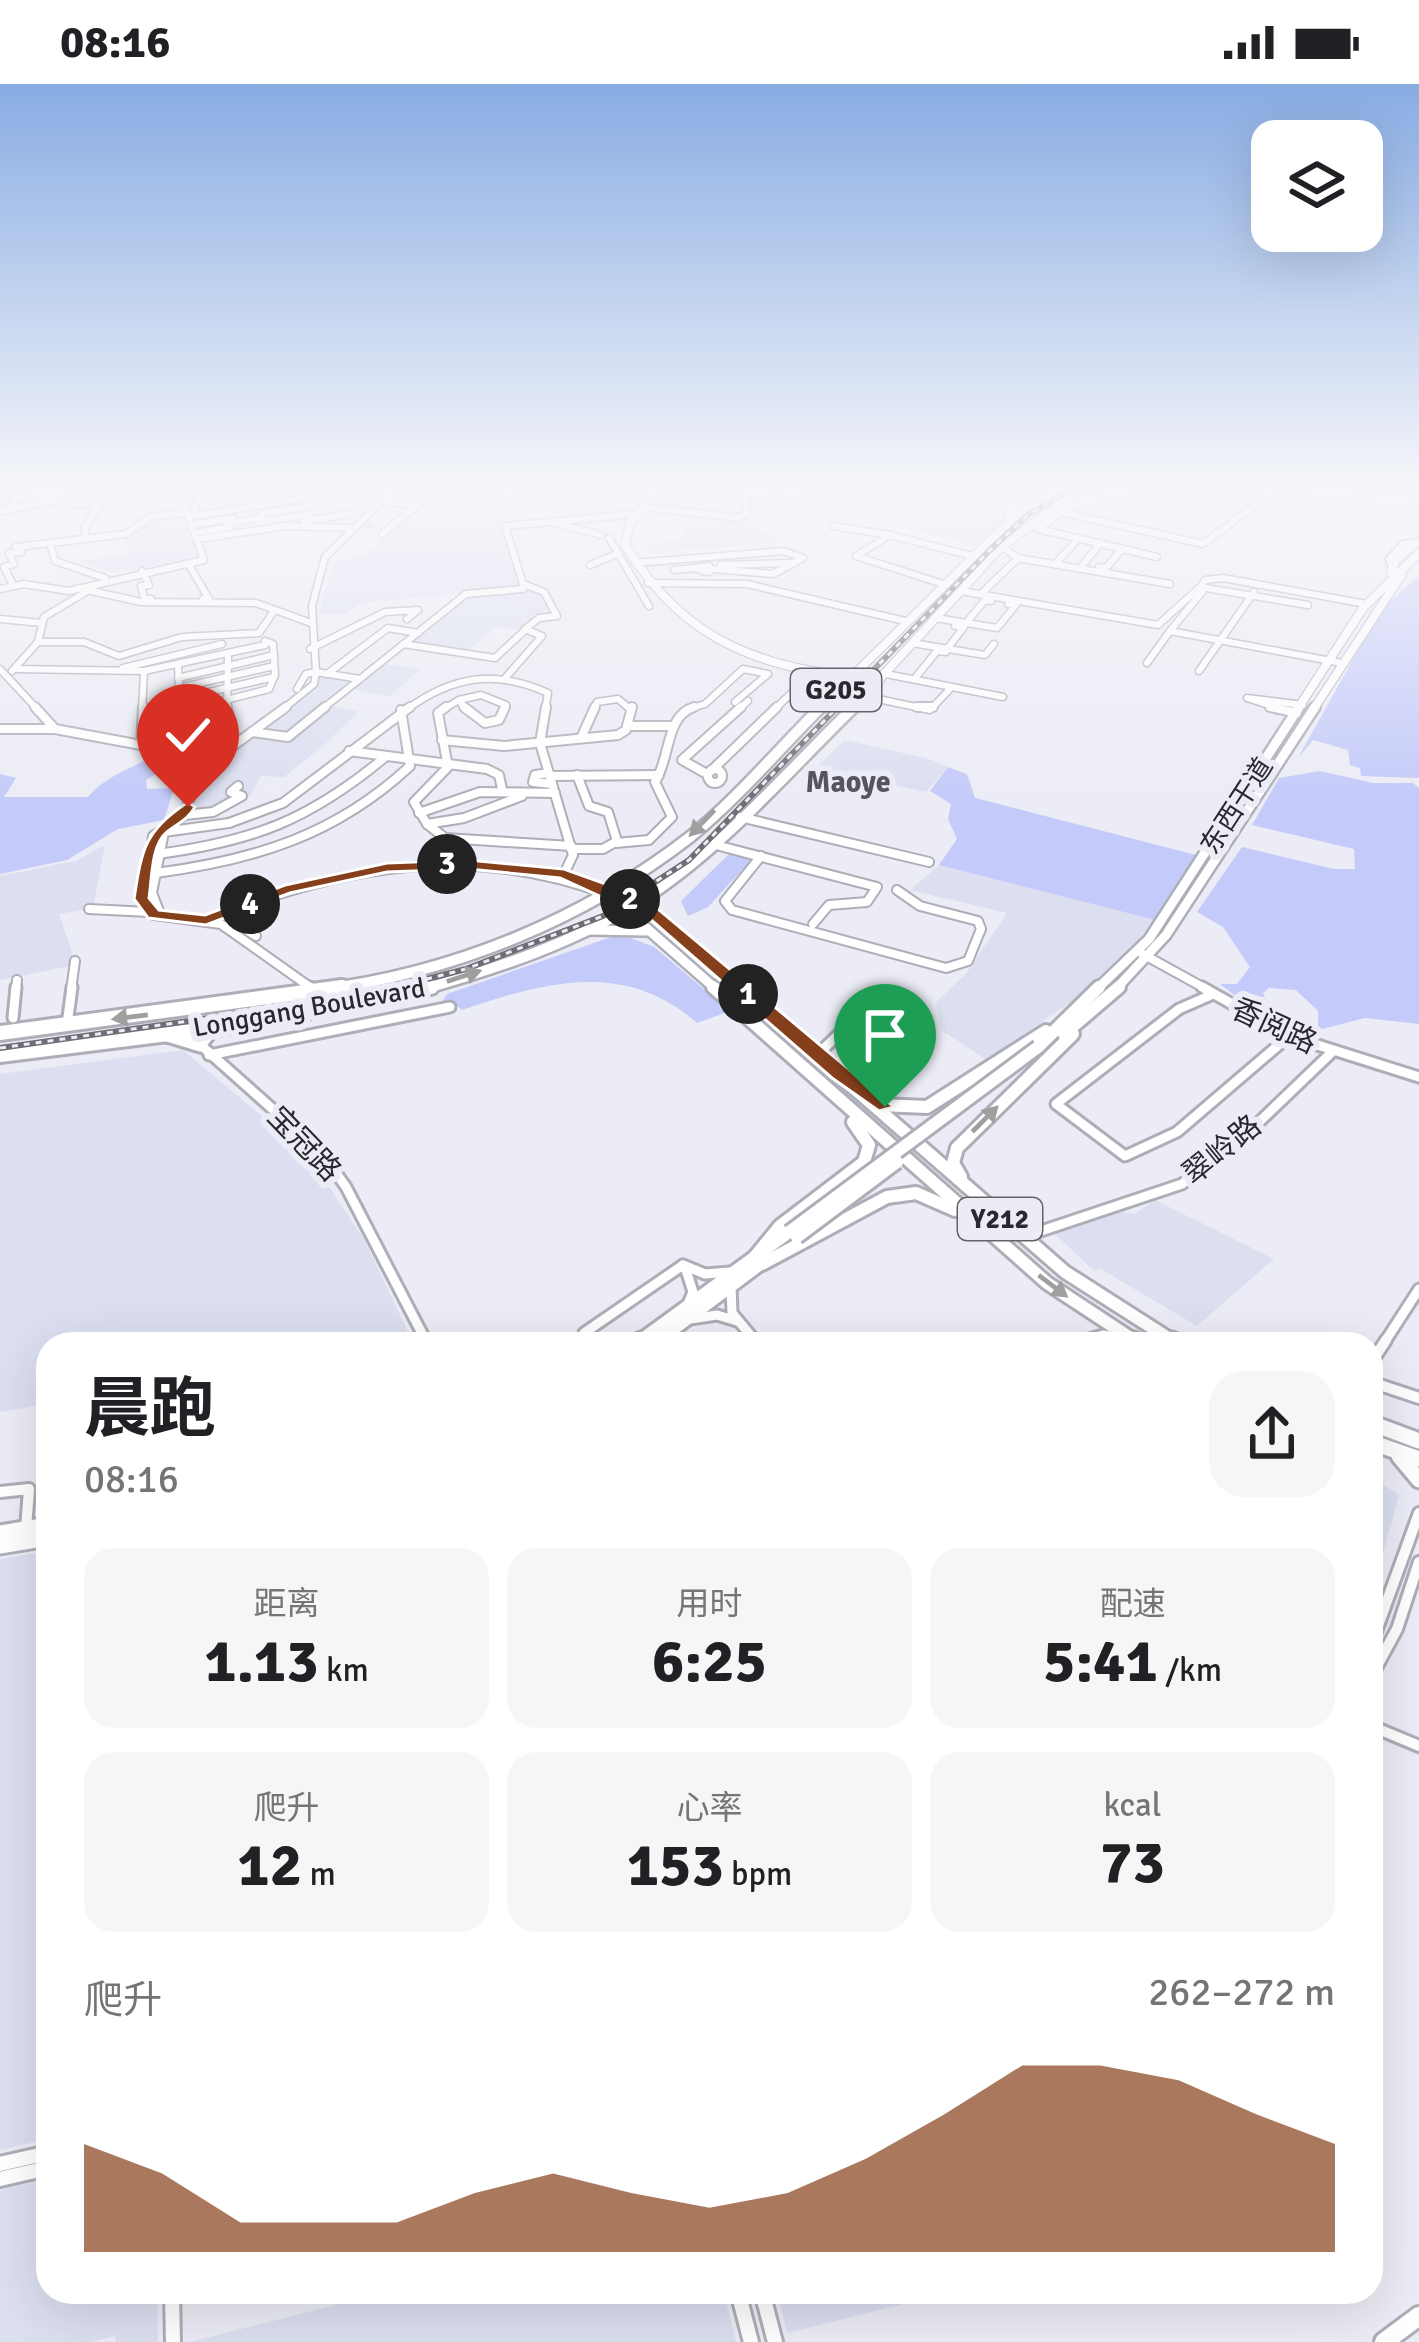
<!DOCTYPE html>
<html lang="zh">
<meta charset="utf-8">
<style>
body{margin:0;font-family:Signika,"Noto Sans SC",sans-serif;background:#f6f6f6;color:#202124;height:100vh;display:flex;flex-direction:column;font-size:45px;white-space:nowrap}
*{box-sizing:border-box;margin:0}
p{font-size:39px;color:#757577}
.icon{flex:none;width:66px;height:66px;fill:none;stroke:currentColor;stroke-width:2;stroke-linecap:round;stroke-linejoin:round}
.map{position:relative;flex:1;overflow:hidden}
.details{position:absolute;left:36px;top:1248px;width:1347px;height:972px;display:flex;flex-direction:column;background:#fff;border-radius:36px;box-shadow:0 12px 48px #0002}
.details>*{flex:none}
.fabs{position:absolute;left:1251px;top:36px;display:grid;gap:24px}
.fabs a{display:grid;place-items:center;width:132px;height:132px;border-radius:24px;background:#fff;box-shadow:0 12px 48px #0002;font-size:60px}
.pin{position:absolute;display:grid;place-items:center;width:102px;height:102px;color:#fff;margin:-123px -51px;border-radius:50% 50% 50% 0;rotate:-45deg;box-shadow:0 0 12px #0007}
.pin .icon{rotate:45deg}
.km{position:absolute;width:60px;height:60px;margin:-30px;border-radius:50%;background:#222;color:#fff;font-size:33px;line-height:60px;text-align:center}
.round{display:grid;place-items:center;flex:none;width:126px;height:126px;border-radius:36px;background:#f6f6f6}
.head{display:flex;align-items:center;justify-content:space-between;height:204px;padding:0 48px}
h1{font-size:66px;font-weight:700;line-height:90px}
.figures{display:grid;grid-template-columns:repeat(3,1fr);gap:18px;height:204px;padding:12px 48px}
.figures div{display:grid;align-content:center;border-radius:30px;background:#f6f6f6;text-align:center}
.figures b{font-size:60px;font-weight:700}
.figures small{font-size:33px;font-weight:400}
.figures p{font-size:33px}
.chart{height:336px;padding:24px 48px}
.chart p{display:flex;justify-content:space-between}
.chart svg{width:100%;height:216px;margin-top:12px;fill:#853f1a;opacity:.7}
.status{display:flex;justify-content:space-between;align-items:center;height:84px;padding:0 60px;background:#fff;direction:ltr}
.status svg{height:33px;fill:currentColor}
.map>svg:first-child{display:block}
.built{fill:#dcdff0}
.green{fill:#c4caf9}
.lines{fill:none;stroke-linecap:round;stroke-linejoin:round}
.minor-tunnel{stroke:#c4c5cd;stroke-width:6;stroke-dasharray:6 3;stroke-linecap:butt}
.minor-far4-casing{stroke:#adaeb7;stroke-width:9}
.minor-far3-casing{stroke:#adaeb7;stroke-width:12}
.minor-far2-casing{stroke:#adaeb7;stroke-width:15}
.minor-far1-casing{stroke:#adaeb7;stroke-width:16}
.minor-casing{stroke:#adaeb7;stroke-width:20}
.major-far4-casing{stroke:#adaeb7;stroke-width:10}
.major-far3-casing{stroke:#adaeb7;stroke-width:14}
.major-far2-casing{stroke:#adaeb7;stroke-width:18}
.major-far1-casing{stroke:#adaeb7;stroke-width:21}
.major-casing{stroke:#adaeb7;stroke-width:24}
.highway-far2-casing{stroke:#adaeb7;stroke-width:10}
.highway-far1-casing{stroke:#adaeb7;stroke-width:15}
.highway-casing{stroke:#adaeb7;stroke-width:20}
.minor-far4{stroke:#fff;stroke-width:6}
.minor-far3{stroke:#fff;stroke-width:8}
.minor-far2{stroke:#fff;stroke-width:9}
.minor-far1{stroke:#fff;stroke-width:10}
.minor{stroke:#fff;stroke-width:14}
.major-far4{stroke:#fff;stroke-width:8}
.major-far3{stroke:#fff;stroke-width:9}
.major-far2{stroke:#fff;stroke-width:12}
.major-far1{stroke:#fff;stroke-width:15}
.major{stroke:#fff;stroke-width:18}
.highway-far2{stroke:#fff;stroke-width:8}
.highway-far1{stroke:#fff;stroke-width:10}
.highway{stroke:#fff;stroke-width:14}
.rail-casing{stroke:#6e6e74;stroke-width:6}
.rail{stroke:#ebecf5;stroke-width:3;stroke-dasharray:6;stroke-linecap:butt}
.major-bridge-casing{stroke:#adaeb7;stroke-width:18;stroke-linecap:butt}
.major-bridge{stroke:#fff;stroke-width:12}
.oneway{fill:#9f9fa0}
.route{fill:#853f1a;stroke:#fff;stroke-width:3}
.labels{text-anchor:middle;dominant-baseline:central;stroke-width:12;stroke-linejoin:round;paint-order:stroke}
.shield{fill:#ebecf5;stroke:#636469;stroke-width:3}
.shield-label{font-size:27px;font-weight:bold;fill:#29292d}
.far-street-label{font-size:27px;fill:#29292d;stroke:#ebecf5}
.far-quarter-label{font-size:30px;font-weight:bold;fill:#54555d;stroke:#ebecf5}
.street-label{font-size:30px;fill:#29292d;stroke:#ebecf5}
</style>
<div class="status"><b>08:16</b><svg viewBox="0 0 49 12"><path d="M0 12V9h3v3zM5 12V6h3v6zM10 12V3h3v9zM15 12V0h3v12zM26 1h20v11H26zM47 4h2v5h-2z"/></svg></div>
<div class="map">
<svg width="1419" height="2258" viewBox="0 0 1419 2258">
<rect width="100%" height="100%" fill="#ebecf5"/>
<g class="built">
<polygon points="548,402 649,402 633,425 563,433"/>
<polygon points="847,402 1043,402 975,461 856,431 785,444 745,436 754,417 840,411"/>
<polygon points="184,429 202,474 113,489 77,477 129,471 124,455 151,436"/>
<polygon points="689,431 743,438 787,458 649,469 645,462 682,455"/>
<polygon points="498,436 521,503 361,519 345,530 319,530 334,478 366,472 401,438"/>
<polygon points="537,506 551,531 535,533 521,546 496,543 466,568 408,559 470,511"/>
<polygon points="379,579 420,585 390,612 346,604 326,621 359,627 323,662 284,693 261,692 250,712 196,727 194,710 208,687 318,601 319,590 356,596"/>
<polygon points="845,656 929,675 948,683 926,708 815,685"/>
<polygon points="105,761 93,824 59,830 76,881 0,896 0,792 76,777"/>
<polygon points="939,781 1155,836 1108,892 987,976 941,946 936,918 965,891 1007,829 910,806"/>
<polygon points="183,966 307,1070 364,1155 414,1260 48,1260 48,1320 0,1328 0,990"/>
<polygon points="1155,1116 1274,1175 1197,1242 1101,1185 1094,1187 1055,1150 1116,1127 1135,1130"/>
<polygon points="1371,1393 1399,1411 1371,1513"/>
<polygon points="48,1467 48,2055 0,2066 0,1475"/>
<polygon points="48,2095 48,2208 157,2208 158,2258 116,2258 115,2252 89,2258 0,2258 0,2106"/>
<polygon points="386,2208 724,2208 736,2258 190,2258"/>
<polygon points="777,2208 950,2208 787,2249"/>
</g>
<g class="green">
<polygon points="1419,492 1419,694 1361,692 1360,684 1350,681 1348,666 1313,656 1298,674 1381,525"/>
<path d="M154 672 169 682 146 696 147 705 174 704 164 736 118 745 67 776 0 790V690L16 694 4 713H88C104 693 132 684 154 672Z"/>
<polygon points="948,683 967,690 975,714 1196,771 1155,836 939,781 957,755 948,735 951,720 930,707"/>
<polygon points="1320,687 1373,699 1413,699 1419,704 1419,940 1365,934 1318,946 1318,927 1296,906 1269,904 1263,909 1268,920 1254,926 1220,900 1237,900 1250,883 1223,843 1197,828 1242,763 1334,785 1355,785 1354,765 1252,741 1279,694"/>
<polygon points="729,770 752,775 708,823 688,832 681,817"/>
<path d="M620 850 654 863 730 927 697 939C625 875 544 898 462 926L454 919 440 921 447 910Z"/>
</g>
<g class="lines">
<polyline class="minor-tunnel" points="367,441 376,442"/>
<g class="minor-far4-casing">
<g id="minor-far4">
<polyline points="897,402 919,414"/>
<polyline points="963,402 1015,423 1007,430 1017,431"/>
<polyline points="395,404 479,402"/>
<polyline points="46,417 99,421 85,443 86,455"/>
<polyline points="644,423 738,434 746,430 747,407 780,413 823,402"/>
<polyline points="15,425 12,413 58,408"/>
<polyline points="0,427 38,420 76,402"/>
<polyline points="1055,427 1203,460 1278,404"/>
<polyline points="193,428 199,411"/>
<polyline points="1061,428 1038,445 1157,473"/>
<polyline points="261,430 304,423"/>
<polyline points="189,433 297,415"/>
<polyline points="304,437 352,430"/>
<polyline points="259,438 309,430"/>
<polyline points="554,439 601,451"/>
<polyline points="197,440 233,434"/>
<polyline points="228,440 264,433"/>
<polyline points="833,442 890,451"/>
<polyline points="201,448 231,443"/>
<polyline points="382,450 418,421 386,418"/>
<polyline points="609,454 649,522"/>
<polyline points="199,455 285,442 353,444"/>
<polyline points="50,459 55,477 105,494"/>
<polyline points="16,463 126,450 151,433 187,428"/>
<polyline points="1004,464 1018,474 1170,500"/>
<polyline points="635,479 784,467 803,474 773,490 713,485"/>
<polyline points="1055,480 1079,454"/>
<polyline points="189,481 209,515 203,515"/>
<polyline points="590,481 617,470"/>
<polyline points="721,481 793,479"/>
<polyline points="1083,481 1100,459"/>
<polyline points="1391,482 1389,475 1403,460 1419,458"/>
<polyline points="1099,483 1106,484 1123,464"/>
<polyline points="674,486 695,484"/>
<polyline points="142,487 149,501 141,502 144,514 151,515"/>
<polyline points="705,488 695,484 709,482 709,488"/>
<polyline points="648,499 747,500 905,537"/>
<polyline points="943,500 856,472 890,451 973,472"/>
<polyline points="13,501 4,483 14,480 9,469 21,468"/>
<polyline points="1201,503 1205,496 1223,494 1366,520"/>
<polyline points="78,504 141,518 256,519 311,539"/>
<polyline points="0,505 24,500 69,507 204,476 185,422 185,402"/>
<polyline points="961,507 1158,541 1200,503 1308,521"/>
<polyline points="1202,508 1170,547 1342,579"/>
<polyline points="981,510 1018,474"/>
<polyline points="936,534 997,544 1016,521 1008,520"/>
<polyline points="0,535 42,539"/>
<polyline points="966,539 985,516 991,517"/>
<polyline points="38,558 84,558 119,572 182,553 259,549 274,527"/>
<polyline points="912,559 985,571 994,560"/>
<polyline points="403,560 495,574 523,548"/>
<polyline points="310,565 385,528 418,526 407,535"/>
<polyline points="947,565 964,543 955,542"/>
<polyline points="1147,579 1170,547"/>
<polyline points="178,581 180,626"/>
<polyline points="123,584 222,560"/>
<polyline points="0,585 38,626"/>
<polyline points="15,585 144,587 265,561"/>
<polyline points="12,587 38,558 44,533 86,508"/>
<polyline points="1199,587 1254,508"/>
<polyline points="316,588 360,595 466,510 523,505"/>
<polyline points="316,588 312,522 325,473 397,402"/>
<polyline points="327,590 388,544 418,549"/>
<polyline points="886,590 1003,613"/>
<polyline points="506,593 542,552 525,545 539,534 557,532 544,508 523,500 505,442 638,430"/>
<polyline points="916,593 937,567 946,568"/>
<polyline points="178,594 274,571"/>
<polyline points="179,604 274,582"/>
<polyline points="297,605 306,590 316,588"/>
<polyline points="864,612 930,626 949,606"/>
<polyline points="179,615 274,593"/>
<polyline points="459,616 466,626"/>
<polyline points="459,616 481,611 506,621 504,626"/>
<polyline points="142,626 144,587"/>
<polyline points="187,626 269,605 275,591 273,560 265,557"/>
<polyline points="227,626 228,569"/>
<polyline points="282,626 314,600 316,588"/>
<polyline points="321,626 360,595"/>
<path d="M406 626C452 592 495 585 548 609L545 626"/>
<polyline points="442,626 459,616"/>
<polyline points="593,626 597,618 618,615 631,626"/>
<polyline points="685,626 705,620 743,585 768,590 735,618"/>
<polyline points="738,626 748,617"/>
<polyline points="774,626 812,589"/>
<polyline points="1284,626 1247,614 1303,621"/>
</g>
</g>
<g class="minor-far3-casing">
<g id="minor-far3">
<polyline points="35,623 55,645 141,661 196,689"/>
<polyline points="446,623 438,629 448,683 414,718 427,740 445,754 571,762"/>
<polyline points="464,623 485,639 499,636 505,623"/>
<polyline points="546,623 540,659 573,771 564,790"/>
<polyline points="917,623 933,623"/>
<polyline points="1270,623 1297,629"/>
<polyline points="180,628 198,623"/>
<polyline points="181,640 228,628"/>
<polyline points="627,642 672,642"/>
<polyline points="0,645 55,645"/>
<polyline points="252,648 288,653 325,623"/>
<polyline points="181,650 227,634 227,623"/>
<polyline points="581,654 595,623"/>
<polyline points="442,656 504,662 618,651 626,646 632,623"/>
<polyline points="141,661 143,623"/>
<polyline points="152,665 181,659 180,623"/>
<polyline points="349,667 487,685 499,691 502,705"/>
<circle cx="715" cy="692" r="7"/>
<polyline points="710,688 777,623"/>
<polyline points="196,689 185,731 153,752 144,822 154,831 221,840 314,906"/>
<polyline points="196,689 286,623"/>
<polyline points="549,689 535,691 533,698 552,700"/>
<polyline points="707,690 682,676 741,623"/>
<polyline points="550,692 659,691"/>
<polyline points="419,729 480,708 555,709"/>
<polyline points="185,731 213,728 242,712 231,708 238,702"/>
<polyline points="740,733 929,778"/>
<polyline points="427,740 464,734 522,712"/>
<path d="M616 759 649 756 672 733 655 698C671 673 665 632 694 623"/>
<polyline points="712,760 877,803 867,818 829,821 813,840"/>
<polyline points="571,765 603,765 617,757 608,728 589,722 577,691"/>
<path d="M158 770C254 757 309 736 384 674"/>
<polyline points="761,772 725,817 732,826 946,884 968,877 981,845 978,837 920,822 897,806"/>
<path d="M156 789C255 776 336 751 410 682L401 626"/>
<polyline points="89,825 149,828"/>
<polyline points="154,831 159,827 152,809 164,748 229,739 283,719 410,623"/>
<path d="M206 836C343 782 465 758 607 810"/>
<polyline points="225,843 235,839 256,852"/>
<polyline points="1139,868 1208,906"/>
<polyline points="16,906 17,896"/>
<polyline points="71,906 75,877"/>
</g>
</g>
<g class="minor-far2-casing">
<g id="minor-far2">
<polyline points="310,903 316,908"/>
<polyline points="1202,903 1289,952 1419,993"/>
<polyline points="1211,911 1179,925 1056,1020 1125,1072 1177,1048 1289,952"/>
<polyline points="13,934 16,903"/>
<polyline points="67,941 72,903"/>
<polyline points="185,947 322,1069 346,1103 427,1259"/>
<polyline points="167,953 200,963 212,948"/>
<polyline points="209,971 450,923"/>
<polyline points="817,971 881,910"/>
<polyline points="1023,1153 1182,1100 1256,1041 1332,968"/>
<polyline points="683,1181 705,1190 730,1188"/>
<polyline points="686,1186 693,1208 688,1220"/>
<polyline points="731,1202 732,1229 757,1259"/>
<polyline points="690,1235 717,1231 737,1237"/>
<polyline points="584,1249 683,1181"/>
<polyline points="1076,1259 1103,1251 1127,1254"/>
<polyline points="1384,1259 1419,1205"/>
</g>
</g>
<g class="minor-far1-casing">
<g id="minor-far1">
<polyline points="426,1256 428,1260"/>
<polyline points="755,1256 758,1260"/>
<polyline points="1072,1260 1086,1256"/>
<polyline points="1371,1279 1386,1256"/>
<polyline points="1371,1298 1419,1314"/>
<polyline points="0,1408 29,1405 26,1445"/>
<polyline points="1371,1561 1419,1429"/>
<polyline points="1371,1593 1397,1545 1419,1478"/>
<polyline points="1371,1642 1419,1662"/>
</g>
</g>
<g class="minor-casing">
<g id="minor">
<polyline points="0,2080 48,2069"/>
<polyline points="0,2095 48,2084"/>
<polyline points="172,2208 173,2258"/>
<polyline points="738,2208 751,2258"/>
<polyline points="762,2208 775,2258"/>
</g>
</g>
<g class="major-far4-casing">
<g id="major-far4">
<path d="M659 402 630 439 625 461C689 564 765 584 880 597"/>
<polyline points="1265,402 1419,420"/>
<polyline points="0,403 11,402"/>
<polyline points="1391,489 1396,476 1416,459"/>
<polyline points="1297,626 1363,524 1419,469"/>
<polyline points="1313,626 1402,490"/>
</g>
</g>
<g class="major-far3-casing">
<g id="major-far3">
<polyline points="609,811 639,817 742,906"/>
<polyline points="619,820 717,906"/>
<polyline points="589,846 646,847"/>
<polyline points="1096,906 1149,855 1299,623"/>
<polyline points="1115,906 1166,851 1315,623"/>
</g>
</g>
<g class="major-far2-casing">
<g id="major-far2">
<polyline points="713,903 1047,1199 1138,1259"/>
<polyline points="738,903 1065,1188 1176,1259"/>
<polyline points="1064,950 1119,903"/>
<polyline points="1038,963 1099,903"/>
<polyline points="881,1021 927,1023 1046,947"/>
<polyline points="961,1093 953,1079 957,1064 1073,950"/>
<polyline points="753,1175 780,1142 864,1078 869,1061 853,1038"/>
<polyline points="762,1180 887,1113 916,1109 955,1126"/>
<polyline points="637,1259 789,1148"/>
<polyline points="655,1259 767,1175"/>
</g>
</g>
<g class="major-far1-casing">
<g id="major-far1">
<polyline points="1134,1256 1140,1260"/>
<polyline points="1172,1256 1178,1260"/>
<polyline points="635,1260 641,1256"/>
<polyline points="653,1260 659,1256"/>
<polyline points="1371,1339 1419,1357"/>
<polyline points="1371,1358 1419,1375"/>
<polyline points="1399,1372 1419,1396"/>
<polyline points="0,1449 48,1441"/>
<polyline points="0,1462 48,1454"/>
</g>
</g>
<g class="major-casing">
<polyline id="major" points="1384,2258 1419,2232"/>
</g>
<g class="highway-far2-casing">
<g id="highway-far2">
<polyline points="1305,402 1312,404"/>
<polyline points="1058,425 1136,405 1278,404"/>
<polyline points="818,626 1013,434 1063,402"/>
<polyline points="851,626 1000,464 1085,402"/>
</g>
</g>
<g class="highway-far1-casing">
<g id="highway-far1">
<path d="M319 906C453 889 583 836 690 753 737 715 778 666 821 623"/>
<path d="M420 906C499 884 580 857 650 811 726 760 788 687 854 623"/>
</g>
</g>
<g class="highway-casing">
<g id="highway">
<polyline points="0,949 342,903"/>
<polyline points="0,971 240,941 431,903"/>
</g>
</g>
<use href="#minor-far4" class="minor-far4"/>
<use href="#minor-far3" class="minor-far3"/>
<use href="#minor-far2" class="minor-far2"/>
<use href="#minor-far1" class="minor-far1"/>
<use href="#minor" class="minor"/>
<use href="#major-far4" class="major-far4"/>
<use href="#major-far3" class="major-far3"/>
<use href="#major-far2" class="major-far2"/>
<use href="#major-far1" class="major-far1"/>
<use href="#major" class="major"/>
<use href="#highway-far2" class="highway-far2"/>
<use href="#highway-far1" class="highway-far1"/>
<use href="#highway" class="highway"/>
<g class="rail-casing">
<polyline id="rail" points="0,964 357,913 466,885 603,832 689,776 990,466 1029,430 1078,402"/>
</g>
<use href="#rail" class="rail"/>
<g class="major-bridge-casing">
<g id="major-bridge">
<polyline points="789,1148 1038,963"/>
<polyline points="797,1153 897,1078"/>
</g>
</g>
<use href="#major-bridge" class="major-bridge"/>
</g>
<defs><path id="oneway-solid" d="M-6-.8H1V-3.2L6.5 0L1 3.2V.8H-6Z" transform="scale(3)"/></defs>
<g class="oneway">
<use href="#oneway-solid" transform="translate(702 739) rotate(134)"/>
<use href="#oneway-solid" transform="translate(464 892) rotate(-18)"/>
<use href="#oneway-solid" transform="translate(130 933) rotate(173)"/>
<use href="#oneway-solid" transform="translate(985 1035) rotate(-45)"/>
<use href="#oneway-solid" transform="translate(1053 1202) rotate(37)"/>
</g>
<linearGradient id="sky" x2="0" y2="1"><stop stop-color="#88ace3"/><stop offset="0.56" stop-color="#f6f6fa"/><stop offset="1" stop-color="#f6f6fa" stop-opacity="0"/></linearGradient>
<rect width="1419" height="718" fill="url(#sky)"/>
<path class="route" d="M188 718 195 723C186 738 179 738 167 748 151 761 152 795 149 814L159 826 205 831 285 801 387 779 468 776 564 785 645 814 894 1023 879 1027 832 994 634 821 604 814 560 794 468 785 387 788 290 809 206 841 148 834 134 815C142 763 145 747 188 718Z"/>
<g class="labels">
<g class="shield">
<rect x="791" y="585" width="90" height="42" rx="9"/>
<rect x="958" y="1114" width="84" height="42" rx="9"/>
</g>
<g class="shield-label">
<text x="836" y="606">G205</text>
<text x="1000" y="1135">Y212</text>
</g>
<g class="far-street-label">
<text transform="translate(1237 722) rotate(-57)">东西干道</text>
<text transform="translate(309 924) rotate(-10)">Longgang Boulevard</text>
</g>
<g class="far-quarter-label">
<text x="848" y="698">Maoye</text>
</g>
<g class="street-label">
<text transform="translate(1274 942) rotate(25)">香阅路</text>
<text transform="translate(304 1060) rotate(46)">宝冠路</text>
<text transform="translate(1222 1066) rotate(-39)">翠岭路</text>
</g>
</g>
</svg>
<div class="fabs">
<a><svg class="icon" aria-label="layers" viewBox="0 0 24 24"><path d="M12 4l9 5-9 5-9-5zM3 14l9 5 9-5"/></svg></a>
</div>
<div class="pin" style="left:885px;top:1023px;background:#1e9e55"><svg class="icon" aria-label="arrive" viewBox="0 0 24 24"><path d="M6 21V4h12l-3 4 3 4H6"/></svg></div>
<div class="pin" style="left:188px;top:723px;background:#d93025"><svg class="icon" aria-label="check" viewBox="0 0 24 24"><path d="M5 12l5 5 9-10"/></svg></div>
<b class="km" style="left:748px;top:910px">1</b>
<b class="km" style="left:630px;top:815px">2</b>
<b class="km" style="left:447px;top:780px">3</b>
<b class="km" style="left:250px;top:820px">4</b>
<section class="details">
<div class="head"><div><h1>晨跑</h1><p>08:16</p></div><a class="round"><svg class="icon" aria-label="share" viewBox="0 0 24 24"><path d="M12 15V3M7 8l5-5 5 5M5 13v7h14v-7"/></svg></a></div>
<div class="figures">
<div><p>距离</p><b>1.13<small> km</small></b></div>
<div><p>用时</p><b>6:25</b></div>
<div><p>配速</p><b>5:41<small> /km</small></b></div>
</div>
<div class="figures">
<div><p>爬升</p><b>12<small> m</small></b></div>
<div><p>心率</p><b>153<small> bpm</small></b></div>
<div><p>kcal</p><b>73</b></div>
</div>
<div class="chart"><p><span>爬升</span>262–272 m</p>
<svg viewBox="0 0 160 44" preserveAspectRatio="none"><path d="M0 44V22L10 28L20 38L30 38L40 38L50 32L60 28L70 32L80 35L90 32L100 25L110 16L120 6L130 6L140 9L150 16L160 22V44z"/></svg>
</div>
</section>
</div>
